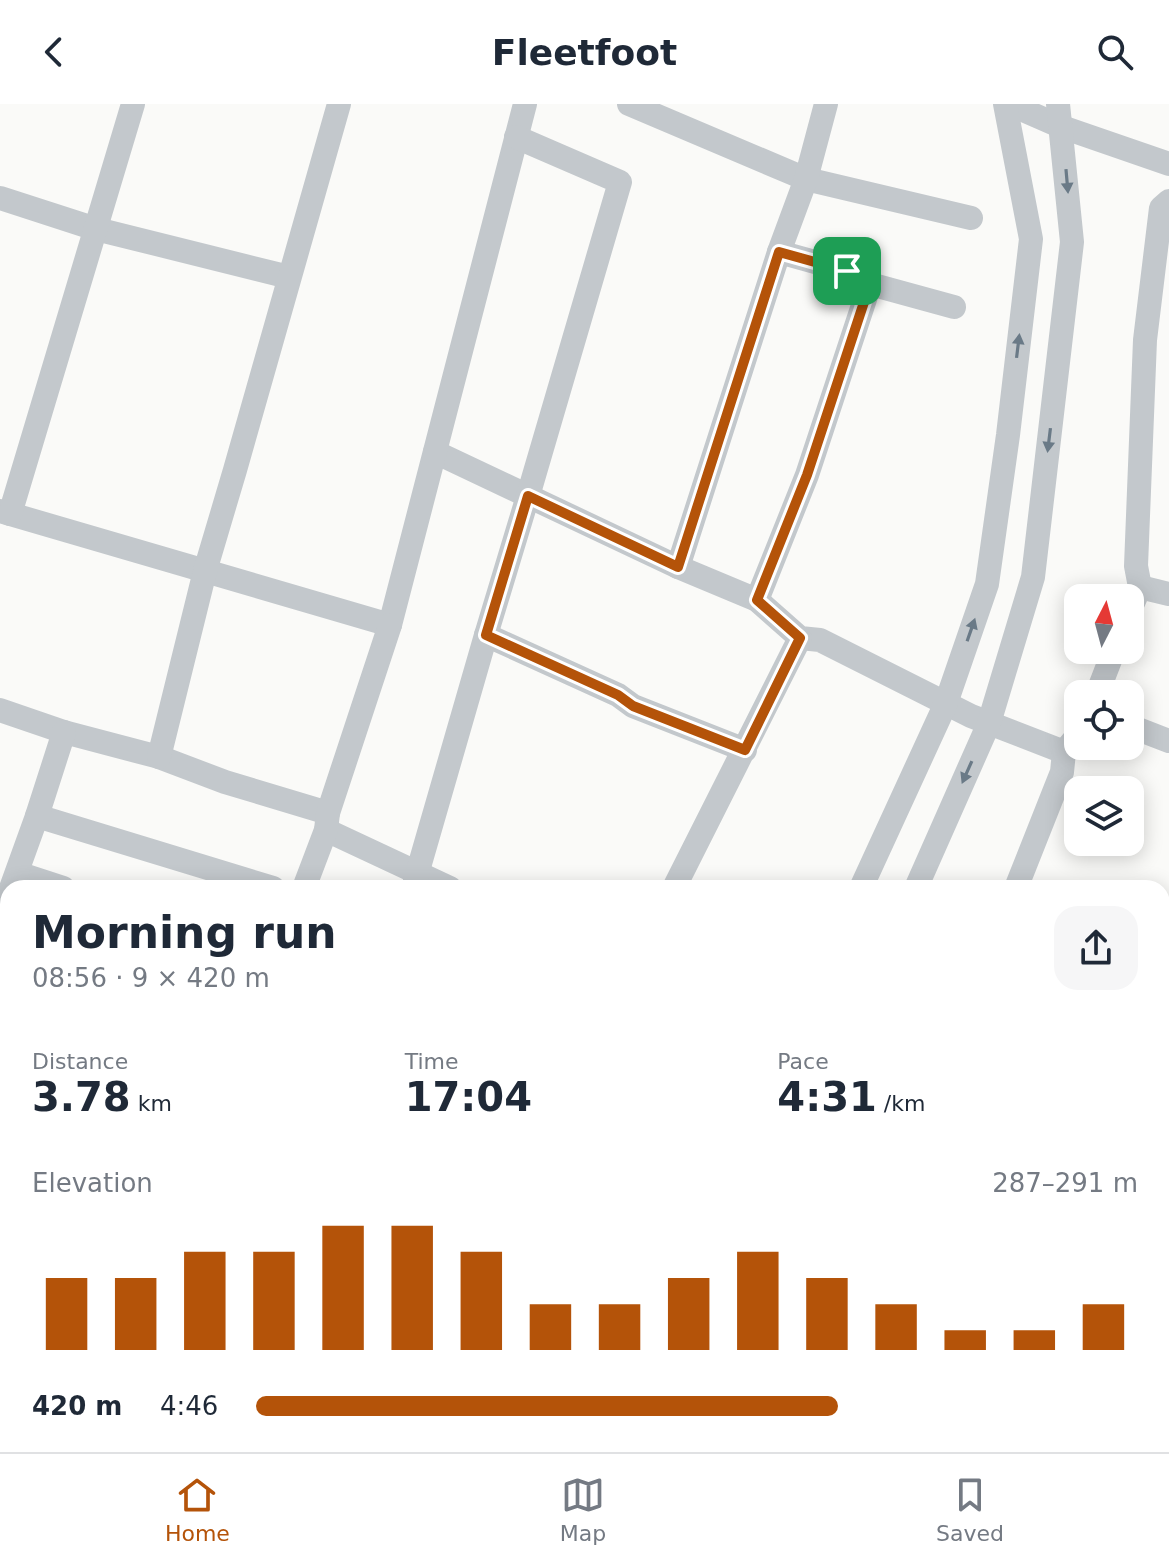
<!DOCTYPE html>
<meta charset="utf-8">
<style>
body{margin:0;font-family:"DejaVu Sans",sans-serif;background:#f6f6f7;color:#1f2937;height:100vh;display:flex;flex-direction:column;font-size:30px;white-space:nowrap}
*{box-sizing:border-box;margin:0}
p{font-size:26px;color:#747a83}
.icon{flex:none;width:44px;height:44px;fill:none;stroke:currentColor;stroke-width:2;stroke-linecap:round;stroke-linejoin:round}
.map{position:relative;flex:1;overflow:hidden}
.drawer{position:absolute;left:0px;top:776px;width:1170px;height:572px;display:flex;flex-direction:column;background:#fff;border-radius:24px 24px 0 0;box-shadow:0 4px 20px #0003}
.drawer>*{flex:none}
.needle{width:52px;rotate:6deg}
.buttons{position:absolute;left:1064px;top:480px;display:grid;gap:16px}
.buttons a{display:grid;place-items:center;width:80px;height:80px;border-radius:16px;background:#fff;box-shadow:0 4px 20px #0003;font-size:40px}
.pin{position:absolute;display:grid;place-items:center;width:68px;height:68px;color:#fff;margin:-34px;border-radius:16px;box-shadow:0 4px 12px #0006}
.round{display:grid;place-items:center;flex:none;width:84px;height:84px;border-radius:24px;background:#f6f6f7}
.head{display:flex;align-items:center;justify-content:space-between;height:136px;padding:0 32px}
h1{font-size:44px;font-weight:700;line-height:60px}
.metrics{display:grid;grid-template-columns:repeat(3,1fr);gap:12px;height:136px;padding:8px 32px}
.metrics div{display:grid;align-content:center}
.metrics b{font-size:40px;font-weight:700}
.metrics small{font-size:22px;font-weight:400}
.metrics p{font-size:22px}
.chart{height:224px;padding:16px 32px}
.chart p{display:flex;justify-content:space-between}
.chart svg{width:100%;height:144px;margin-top:8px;stroke:#b45309;stroke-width:6}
ul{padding:0 32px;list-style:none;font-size:26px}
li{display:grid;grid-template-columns:128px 96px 1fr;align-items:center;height:60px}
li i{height:20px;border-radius:10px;background:#b45309}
header{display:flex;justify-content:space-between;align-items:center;height:104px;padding:0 32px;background:#fff;font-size:36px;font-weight:700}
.dock{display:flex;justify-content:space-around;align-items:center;height:112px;border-top:2px solid #e0e1e3;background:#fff;font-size:22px;color:#747a83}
.dock a{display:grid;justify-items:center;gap:4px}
.dock .selected{color:#b45309}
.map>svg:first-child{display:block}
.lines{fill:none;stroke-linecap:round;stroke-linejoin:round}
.minor{stroke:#c3c8cc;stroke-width:24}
.oneway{fill:#6a7a87}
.route-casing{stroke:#fff;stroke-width:16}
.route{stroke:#b45309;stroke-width:10}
</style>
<header><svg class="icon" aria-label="back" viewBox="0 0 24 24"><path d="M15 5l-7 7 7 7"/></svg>Fleetfoot<svg class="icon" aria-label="search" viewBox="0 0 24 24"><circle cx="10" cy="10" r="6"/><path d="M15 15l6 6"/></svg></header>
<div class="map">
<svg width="1169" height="1348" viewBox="0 0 1169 1348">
<rect width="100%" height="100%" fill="#fafaf8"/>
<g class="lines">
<g class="minor">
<polyline points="629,0 806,75 971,114"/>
<polyline points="1009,0 1062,23 1169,60"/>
<polyline points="0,94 96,125 289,173"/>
<polyline points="779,148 847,167 870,180 954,203"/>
<polyline points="435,348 678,463 757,496 800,534 820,536 971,612 1064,648"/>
<polyline points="0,407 390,521 525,0"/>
<polyline points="10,410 133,0"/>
<polyline points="678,463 779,148 806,75 826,0"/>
<polyline points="1140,483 1169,490"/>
<polyline points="757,496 807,371 870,180"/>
<polyline points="1130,506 1140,483 1136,462 1145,236 1161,104 1169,97"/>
<polyline points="486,531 618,591 633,602 745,646"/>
<polyline points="1097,590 1114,546"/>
<polyline points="0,606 64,628 159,653 225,678 328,709"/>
<polyline points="1130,622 1169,637"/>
<polyline points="159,653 205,467 235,366 339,0"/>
<polyline points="37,712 273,784"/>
<polyline points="326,726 450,784"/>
<polyline points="17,769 63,784"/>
<polyline points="11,784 37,712 64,628"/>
<polyline points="304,784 326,726 328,709 390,521"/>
<polyline points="413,784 486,531 528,392 620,78 516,33"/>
<polyline points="674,784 800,534"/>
<polyline points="861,784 946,599 987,480 1008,331 1031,135 1005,0"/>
<polyline points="916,784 989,619 1033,473 1072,138 1058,0"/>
<polyline points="1016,784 1062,668 1064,648 1078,631"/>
<polyline points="0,813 8,792"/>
<polyline points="1162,837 1169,818"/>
<polyline points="0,858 8,861"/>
<polyline points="1162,874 1169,876"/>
<polyline points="0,959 8,961"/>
<polyline points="1162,979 1169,981"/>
<polyline points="1162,1114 1169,1116"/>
<polyline points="0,1127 8,1101"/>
<polyline points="0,1162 8,1163"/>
<polyline points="1162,1185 1169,1189"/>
<polyline points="153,1348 154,1340"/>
<polyline points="838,1348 840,1340"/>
</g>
</g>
<defs><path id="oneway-solid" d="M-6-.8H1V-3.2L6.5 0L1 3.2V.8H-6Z" transform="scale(2)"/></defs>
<g class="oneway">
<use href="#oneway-solid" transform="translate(1067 77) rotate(85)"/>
<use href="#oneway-solid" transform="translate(1018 242) rotate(-83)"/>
<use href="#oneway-solid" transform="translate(1049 336) rotate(97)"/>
<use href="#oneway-solid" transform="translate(971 526) rotate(-71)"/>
<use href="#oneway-solid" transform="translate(967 668) rotate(114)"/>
</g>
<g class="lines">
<g class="route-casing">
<polygon id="route" points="779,148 847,167 870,180 807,371 757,496 800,534 745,646 633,602 618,591 486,531 528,392 678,463"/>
</g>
<use href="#route" class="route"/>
</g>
</svg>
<div class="buttons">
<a><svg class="needle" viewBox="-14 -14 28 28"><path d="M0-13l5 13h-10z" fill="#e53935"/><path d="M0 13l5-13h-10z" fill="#747a83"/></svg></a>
<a><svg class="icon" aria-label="locate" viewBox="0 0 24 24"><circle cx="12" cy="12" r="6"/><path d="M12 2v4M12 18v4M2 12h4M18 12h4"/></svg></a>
<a><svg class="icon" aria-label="layers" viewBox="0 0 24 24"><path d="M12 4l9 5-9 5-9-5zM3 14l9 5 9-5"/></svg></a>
</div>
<div class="pin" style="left:847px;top:167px;background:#1e9e55"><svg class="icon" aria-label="arrive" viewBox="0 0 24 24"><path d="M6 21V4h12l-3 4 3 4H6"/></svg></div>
<section class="drawer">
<div class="head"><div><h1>Morning run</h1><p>08:56 · 9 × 420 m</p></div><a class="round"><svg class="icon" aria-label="share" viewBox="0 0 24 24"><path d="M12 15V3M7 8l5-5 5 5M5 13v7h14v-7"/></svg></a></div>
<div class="metrics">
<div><p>Distance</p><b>3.78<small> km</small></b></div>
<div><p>Time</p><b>17:04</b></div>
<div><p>Pace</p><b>4:31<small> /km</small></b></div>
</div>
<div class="chart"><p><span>Elevation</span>287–291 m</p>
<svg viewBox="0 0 160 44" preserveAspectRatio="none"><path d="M5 44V22M15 44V22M25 44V14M35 44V14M45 44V6M55 44V6M65 44V14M75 44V30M85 44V30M95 44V22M105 44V14M115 44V22M125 44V30M135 44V38M145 44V38M155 44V30"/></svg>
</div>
<ul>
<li><b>420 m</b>4:46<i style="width:66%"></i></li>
</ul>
</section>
</div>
<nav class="dock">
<a class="selected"><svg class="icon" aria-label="home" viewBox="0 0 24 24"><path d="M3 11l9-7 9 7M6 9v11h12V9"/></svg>Home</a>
<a><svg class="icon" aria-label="map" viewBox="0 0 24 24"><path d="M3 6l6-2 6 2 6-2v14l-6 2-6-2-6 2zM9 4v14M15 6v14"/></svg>Map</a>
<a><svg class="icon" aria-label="saved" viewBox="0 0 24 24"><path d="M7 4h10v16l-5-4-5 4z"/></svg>Saved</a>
</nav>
